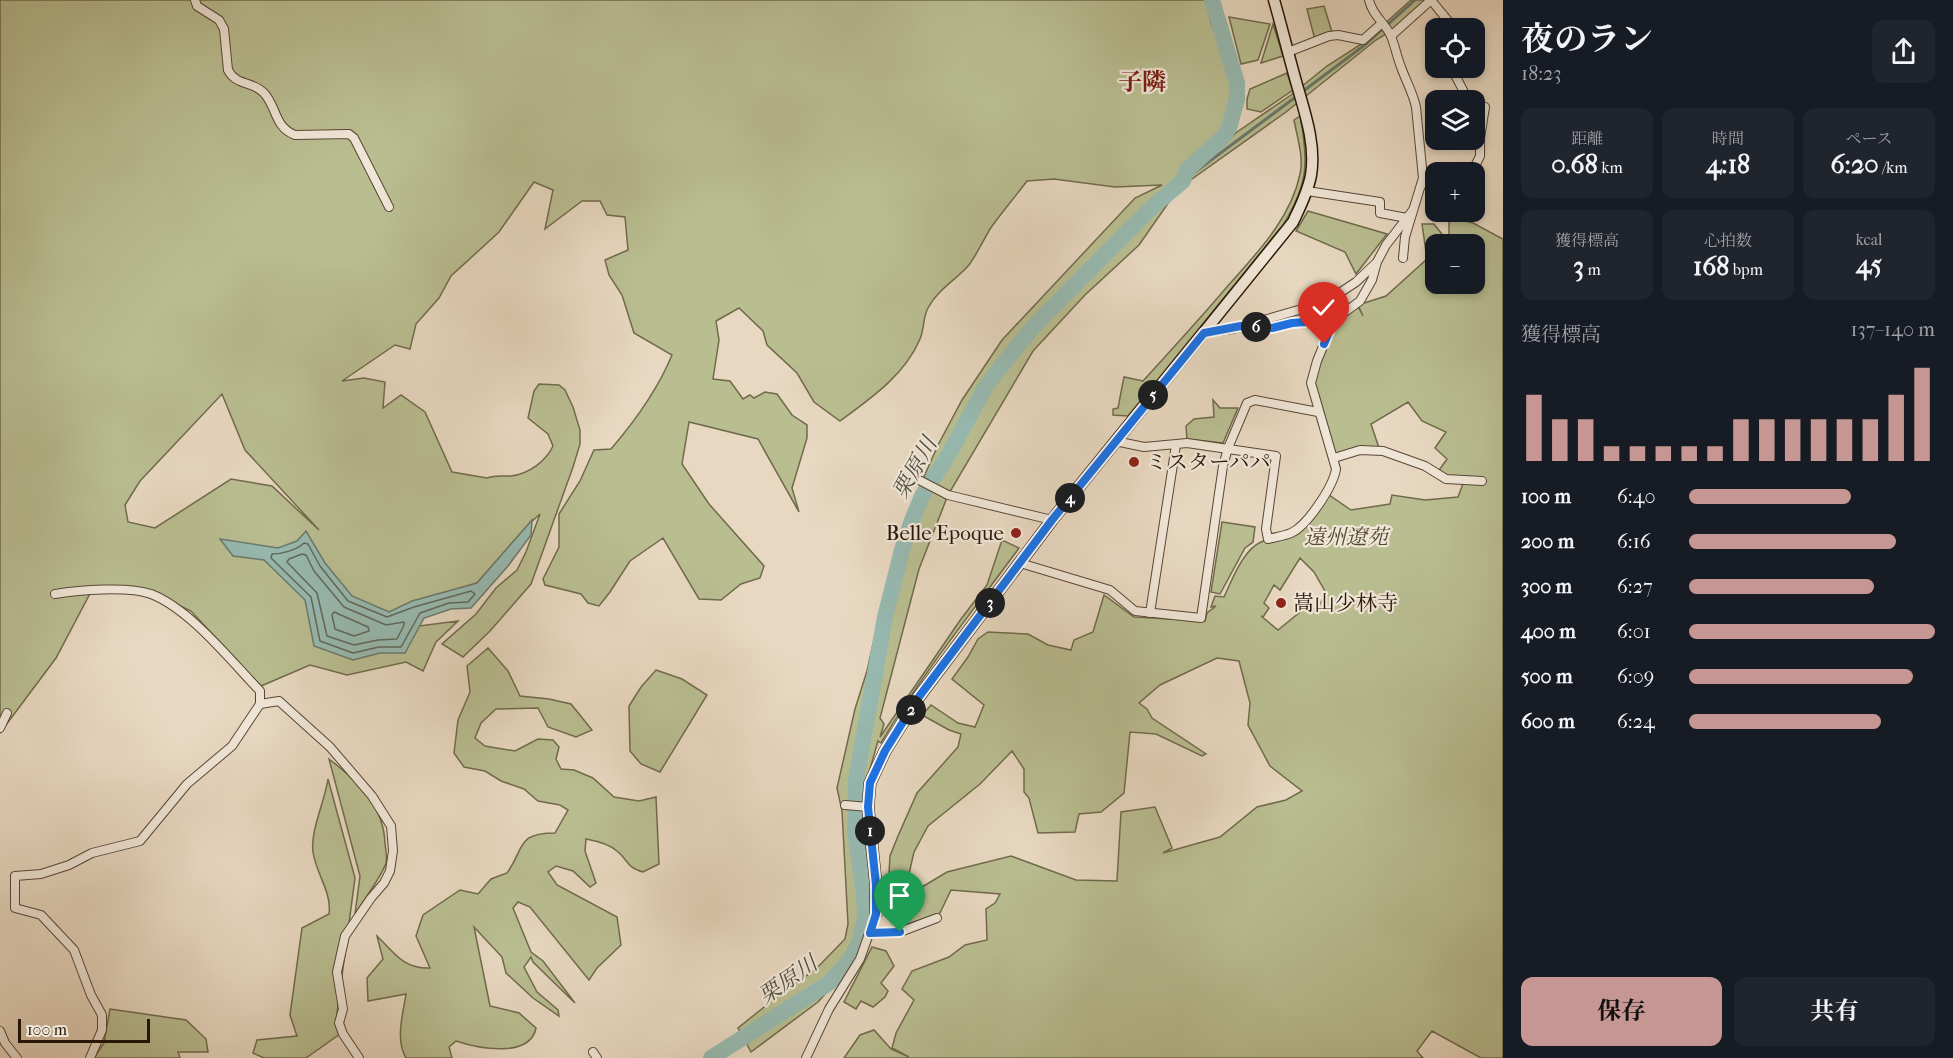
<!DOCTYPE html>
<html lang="ja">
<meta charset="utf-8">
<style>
body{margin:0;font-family:"IM FELL French Canon","Noto Serif JP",serif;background:#20242c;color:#f1f3f6;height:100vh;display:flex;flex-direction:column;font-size:22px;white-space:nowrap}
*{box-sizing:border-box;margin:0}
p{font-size:20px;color:#9ea1a6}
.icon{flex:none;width:33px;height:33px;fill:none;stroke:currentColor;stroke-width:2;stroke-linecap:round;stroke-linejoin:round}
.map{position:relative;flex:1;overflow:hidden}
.details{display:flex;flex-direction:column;background:#171b24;width:450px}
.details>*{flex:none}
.buttons{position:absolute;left:1425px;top:18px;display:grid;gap:12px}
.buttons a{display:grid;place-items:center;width:60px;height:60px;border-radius:12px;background:#171b24;box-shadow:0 3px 9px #0003;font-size:30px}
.scale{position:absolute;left:18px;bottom:15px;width:132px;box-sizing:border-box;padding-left:6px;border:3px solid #281607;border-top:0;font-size:16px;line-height:21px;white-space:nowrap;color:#281607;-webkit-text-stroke:4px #f0e6d7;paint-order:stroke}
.pin{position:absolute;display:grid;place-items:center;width:51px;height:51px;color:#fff;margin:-62px -26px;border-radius:50% 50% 50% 0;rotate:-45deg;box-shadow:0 0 6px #0007}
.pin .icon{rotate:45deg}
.km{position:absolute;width:30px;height:30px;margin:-15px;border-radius:50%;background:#222;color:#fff;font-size:16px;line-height:30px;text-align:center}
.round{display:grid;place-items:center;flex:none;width:63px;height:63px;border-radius:12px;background:#20242c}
.summary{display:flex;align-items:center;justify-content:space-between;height:102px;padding:0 18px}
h1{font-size:33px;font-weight:700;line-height:45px}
.metrics{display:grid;grid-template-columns:repeat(3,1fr);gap:9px;height:102px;padding:6px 18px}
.metrics div{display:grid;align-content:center;border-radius:12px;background:#20242c;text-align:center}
.metrics b{font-size:26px;font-weight:700}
.metrics small{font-size:16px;font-weight:400}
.metrics p{font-size:16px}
.chart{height:168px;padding:12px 18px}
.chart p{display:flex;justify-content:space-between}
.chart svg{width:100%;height:108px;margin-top:6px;stroke:#c59692;stroke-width:6}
.action{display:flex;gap:12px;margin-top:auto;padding:12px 18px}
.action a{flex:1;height:69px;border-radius:12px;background:#c59692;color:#111;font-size:24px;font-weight:700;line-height:69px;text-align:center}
.action a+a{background:#20242c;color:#f1f3f6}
ul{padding:0 18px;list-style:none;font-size:20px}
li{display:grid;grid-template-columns:96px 72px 1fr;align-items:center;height:45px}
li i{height:15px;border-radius:8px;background:#c59692}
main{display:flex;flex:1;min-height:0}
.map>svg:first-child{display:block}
.green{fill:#b9be91;stroke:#706a4c;stroke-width:1.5;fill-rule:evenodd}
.water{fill:#97bab1;stroke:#6b786d;stroke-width:1.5}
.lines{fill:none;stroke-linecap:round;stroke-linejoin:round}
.shore{stroke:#60685c;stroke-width:1.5}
.stream{stroke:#6b786d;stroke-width:3}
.river{stroke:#97bab1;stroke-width:16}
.street-casing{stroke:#584636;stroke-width:10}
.secondary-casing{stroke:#281607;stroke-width:13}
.street{stroke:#f0e6d7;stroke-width:8}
.secondary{stroke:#f0e6d7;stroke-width:10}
.route-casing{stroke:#fff;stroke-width:12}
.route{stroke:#1a73e8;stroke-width:8}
.poi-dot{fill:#8f2418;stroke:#f0e6d7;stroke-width:2}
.labels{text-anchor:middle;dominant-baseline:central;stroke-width:4.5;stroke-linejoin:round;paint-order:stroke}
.poi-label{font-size:21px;fill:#281607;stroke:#f0e6d7;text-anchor:start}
.park-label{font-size:21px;font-style:italic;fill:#544830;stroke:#f0e6d7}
.water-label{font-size:22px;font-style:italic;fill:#4f4f42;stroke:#f0e6d7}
.quarter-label{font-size:24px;font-weight:bold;fill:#7a1f14;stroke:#f0e6d7}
</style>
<main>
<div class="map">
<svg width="1503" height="1058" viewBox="0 0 1503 1058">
<rect width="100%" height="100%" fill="#e8d8c1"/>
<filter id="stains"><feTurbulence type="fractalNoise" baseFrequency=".00333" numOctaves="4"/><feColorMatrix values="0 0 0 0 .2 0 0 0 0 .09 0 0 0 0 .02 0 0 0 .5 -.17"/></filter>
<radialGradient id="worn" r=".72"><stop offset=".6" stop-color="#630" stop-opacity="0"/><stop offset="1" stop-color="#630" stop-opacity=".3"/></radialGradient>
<g class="green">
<path d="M0 0H1207L1211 23 1223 53 1235 100 1226 127 1181 171 1199 157 1220 146 1237 132 1291 95 1327 66 1363 43 1411 0H1426L1394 29 1376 40 1286 112 1178 189 1139 245 1085 295 1033 351 948 495 919 569 880 718 884 724 880 737 961 619 987 585 1002 540 1019 548C972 612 922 674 881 743L878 741 864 790 863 831 871 895 869 926 862 945 854 962 818 1002 751 1052 738 1028 789 987 815 970 845 939 848 924 842 811 837 788 855 709 867 671 887 582 912 504 938 445 962 400 1002 340 1135 198 1162 185 1115 187 1054 179 1027 181C1015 197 1001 213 990 229 983 241 977 254 969 265 956 280 937 290 928 308 923 317 924 330 920 339 905 375 870 399 840 421L814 402 797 373 767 345 763 331 739 308 716 321 719 340 713 379 730 381 743 399 750 395 754 398 765 392 777 394 792 415 807 425V438L792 488 799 512 758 439 689 422 682 464 709 504 764 566 760 578 741 584 721 600 699 599 663 538 630 561 610 592 599 606 588 603 581 594 545 585 543 579 559 547V514L580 481 594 450 611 449C635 421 658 389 672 355L634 333 622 295 609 275 605 260 628 250 625 217 607 215 600 201H582L545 229 553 190 534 182 499 232 451 276 439 298 416 324 410 349 395 345 342 381 364 378 385 382 383 408 401 395 425 412 452 472 487 478C494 475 503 476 511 476 529 474 546 461 553 446L548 434 528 418 534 391 539 384 559 385 565 390 573 407 580 430V444L573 467 531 584 490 631 463 657 442 644 476 614 496 588 517 570 526 552 540 514 528 525 477 583 400 608 419 626 458 621 436 642 423 671 406 662 347 675 310 665 261 686 191 611 146 589 94 586 56 658 0 733ZM222 394 245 450 319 530 272 486 231 479 155 528 128 522 125 505 140 481Z"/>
<polygon points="1324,6 1332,32 1315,40 1307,9"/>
<polygon points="1229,17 1270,24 1258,60 1241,64"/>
<polygon points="1273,24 1283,56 1261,63"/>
<polygon points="1287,73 1293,90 1261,112 1247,109 1247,99 1250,89"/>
<path d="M1300 116C1309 163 1308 184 1283 225L1128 416 1113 415V409L1118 408 1124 377 1143 381C1171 350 1199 320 1226 288 1255 255 1291 219 1300 174 1304 157 1297 137 1294 120Z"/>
<polygon points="1308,211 1387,234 1356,274 1345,252 1296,231"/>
<path d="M1458 219 1473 223 1503 239V1058H1481L1432 1031 1417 1051 1423 1058H844L860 1035 874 1030 891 1049 909 1057 892 1048 896 1033 914 1000 902 989 912 971 949 957 965 945 987 940 986 909 995 903 1000 894 951 890 940 913 905 925V919L894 905 887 908 890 856 898 836 917 793 958 747 961 734 949 730 922 715 931 705 958 723 975 727 984 705 952 679 968 657 978 639 988 632 1028 634 1048 645 1071 650 1074 640 1093 632 1104 595 1134 617 1205 621 1207 613 1216 606 1211 607 1215 596 1224 597C1232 580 1243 550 1261 542 1273 537 1290 536 1301 527 1311 519 1320 505 1329 495L1351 510 1390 504 1392 495 1425 500 1458 497 1464 481 1446 479 1437 473 1447 459 1435 448 1446 432 1422 421 1408 402 1371 424 1380 451 1337 457 1326 435 1312 385 1334 320 1356 303 1363 316 1358 305 1386 296 1427 259 1422 224H1434L1445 238 1449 236V222ZM1436 244H1474V284H1436ZM1300 558 1314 572 1326 593 1317 609 1305 608 1278 630 1261 616 1263 617 1269 608 1264 603 1274 585 1280 590ZM1217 658 1239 661 1250 703 1248 725 1270 766 1302 791 1286 800 1257 807 1220 837 1163 853 1172 848 1155 807 1121 812 1117 881 1076 880 1011 856 947 872 902 899 921 886 908 878 914 852 928 826 980 784 1012 751 1024 769V792L1029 798 1038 833 1075 832 1079 814 1101 812 1124 793 1130 732 1156 734 1202 756 1206 754 1152 718 1147 709 1139 703 1160 685Z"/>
<polygon points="1343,295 1349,305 1334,317 1287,322 1285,315"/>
<polygon points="1213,400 1220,408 1238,408 1223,443 1187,439 1186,426 1194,419 1214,417"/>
<polygon points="1222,522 1255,527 1253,542 1245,548 1220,594 1211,592"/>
<path d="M488 648 508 671 520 696 549 699 571 704 592 730 576 737 548 727 538 708 496 709 481 723 475 738 485 746 515 751 538 739 553 740 559 747 556 759 561 769 574 770 593 778 614 797 639 801 656 797 659 864 643 872C626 867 629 861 617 851 609 844 597 841 586 839L585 851 596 883 590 887 573 871 556 866 548 872 557 885 617 917 621 945 597 968 589 980 530 907 518 902 513 908 531 952 543 961 575 1003 533 962 531 957 524 967 537 992 558 1010 559 1016 533 998 506 973 502 957 474 927 490 1006 519 1013 536 1028C530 1058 480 1049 456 1041L449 1047 452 1058H406C395 1040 403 1014 406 994L368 1001 367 978 383 959 377 936C395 953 403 969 430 968L416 936 423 915 460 890 478 894 491 879 507 873C525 848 516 833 555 833L568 810 560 805 538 801 524 789 501 781 485 771 464 767 454 753 458 720 470 692 467 666Z"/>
<polygon points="656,670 682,679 707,695 660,772 641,764 630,751 629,706 641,687"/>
<path d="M329 759C358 781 384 806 385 844 386 850 387 858 386 863 383 874 362 903 355 914L360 876Z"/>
<path d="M328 779 355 878 336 1021 340 1034 306 1058H264L253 1053 257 1040 297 1036 290 1015 302 928 329 914C332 892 316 874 313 852 310 831 325 801 328 779Z"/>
<polygon points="872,947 886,951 894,966 881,983 888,991 885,997 873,1007 861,1001 856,1009 844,1002"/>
<polygon points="110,1009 186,1020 206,1039 208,1052 178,1052 180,1058 94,1058 104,1043"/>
</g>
<polygon class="water" points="532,520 531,535 508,566 471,608 451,609 424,618 405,653 380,653 353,660 314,646 305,600 264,560 233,556 220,539 278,548 297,541 306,531 325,563 352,596 389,612 412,601 477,583"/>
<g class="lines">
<g class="shore">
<path d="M304 543 308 544 320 566 348 601 387 617 414 607 471 591 475 594 468 602 449 603 420 613 401 647H379L353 653 320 641 311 597 271 558 272 554C282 554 297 550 304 543Z"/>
<polygon points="302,554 306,555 314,571 344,607 386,625 404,622 404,625 397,639 378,640 354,645 327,636 317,593 287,562 289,559"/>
<polygon points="334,612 368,627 369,631 354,636 335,629 332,615"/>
</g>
<g class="stream">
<polyline points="1302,92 1366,44 1415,0"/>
<polyline points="1183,181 1297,96"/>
</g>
<polyline class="river" points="711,1058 829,983 849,961 860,941 865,917 864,894 855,832 856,780 885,617 902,550 911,523 922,496 949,454 986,386 999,369 1034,326 1150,209 1183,181 1186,171 1223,137 1229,128 1237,99 1237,83 1212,0"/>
<g class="street-casing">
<g id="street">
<path d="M195 0 197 6 219 20 224 29 228 70C236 86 253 81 264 93 277 107 274 127 295 135L349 134 354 138 389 207"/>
<path d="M1369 0C1372 15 1385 23 1391 36 1395 46 1397 57 1401 67 1406 81 1413 93 1416 107L1423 178 1405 237 1403 258"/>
<polyline points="1431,0 1454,28"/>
<polyline points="1391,36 1431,0"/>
<polyline points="1288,52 1329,36 1338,35 1363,40 1381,24"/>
<polyline points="1457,68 1453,71 1465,94 1472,100"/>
<polyline points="1472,172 1480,156 1480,138 1485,107 1474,102"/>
<polyline points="1422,183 1436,186"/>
<polyline points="1307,191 1380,202 1380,213 1407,218"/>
<polyline points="1246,326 1272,328 1292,323 1334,320"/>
<polyline points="1204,333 1233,329 1326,302 1356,282 1376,263"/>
<path d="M1115 441 1144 447 1187 443 1276 456 1266 529 1268 539C1275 537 1284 536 1291 533 1307 526 1333 487 1336 469L1311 383 1317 361 1334 320 1360 301 1372 280 1377 262 1386 245 1413 210"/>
<polyline points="1334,458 1360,450 1383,451 1425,466 1446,479 1482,481"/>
<polyline points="921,481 948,495 1052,520"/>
<polyline points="1020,563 1110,590 1135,611 1201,618 1223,466 1228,448 1247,403 1255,400 1318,412"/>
<path d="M55 594C79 590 128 586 151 594 190 609 231 661 260 691V704L232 746 187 784 140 841 92 853 69 865 41 874 15 876V908L41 915 74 950 91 995 102 1015V1030L90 1058"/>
<polyline points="1150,613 1176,445"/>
<polyline points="260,704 279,701 330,747 372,796 391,826 393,851 390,871 384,883 371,898 345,936 337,972 343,1009 339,1023 343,1034 359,1058"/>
<polyline points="0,728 7,713"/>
<polyline points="845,805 868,807"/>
<polyline points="870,932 900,932 937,918"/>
<polyline points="0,1031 5,1043 17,1058"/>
<polyline points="593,1052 597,1058"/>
<polyline points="806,1058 829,1009 860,959 876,914"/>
</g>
</g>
<g class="secondary-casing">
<path id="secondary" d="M876 914V885L868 807 870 783 885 751 918 698 1052 520 1293 222C1300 207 1308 192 1311 175 1316 145 1305 113 1297 85 1289 57 1282 28 1274 0"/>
</g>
<use href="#street" class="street"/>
<use href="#secondary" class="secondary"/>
</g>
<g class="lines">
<g class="route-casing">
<polyline id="route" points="900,932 870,933 876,914 876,885 868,807 870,783 885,751 918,698 1052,520 1204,333 1241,326 1272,328 1292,323 1334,320 1324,344"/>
</g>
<use href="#route" class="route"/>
</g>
<g class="poi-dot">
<circle cx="1134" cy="462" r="6"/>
<circle cx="1016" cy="533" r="6"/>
<circle cx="1281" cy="603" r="6"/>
</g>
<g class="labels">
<g class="poi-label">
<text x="1146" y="462">ミスターパパ</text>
<text x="1004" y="533" text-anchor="end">Belle Epoque</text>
<text x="1293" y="603">嵩山少林寺</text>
</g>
<g class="park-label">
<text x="1346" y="537">遠州遼苑</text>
</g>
<g class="water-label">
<text transform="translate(915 468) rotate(-61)">栗原川</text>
<text transform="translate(788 980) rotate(-35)">栗原川</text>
</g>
<g class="quarter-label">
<text x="1142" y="82">子隣</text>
</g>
</g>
<rect width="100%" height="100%" filter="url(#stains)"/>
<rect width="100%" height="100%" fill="url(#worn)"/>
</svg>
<div class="buttons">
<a><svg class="icon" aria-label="locate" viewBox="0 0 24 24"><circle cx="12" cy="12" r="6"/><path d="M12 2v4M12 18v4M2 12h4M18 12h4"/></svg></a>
<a><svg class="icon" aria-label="layers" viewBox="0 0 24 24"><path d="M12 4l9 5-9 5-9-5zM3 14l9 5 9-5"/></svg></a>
<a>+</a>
<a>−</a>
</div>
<div class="scale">100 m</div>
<div class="pin" style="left:900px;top:932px;background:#1e9e55"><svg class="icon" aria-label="arrive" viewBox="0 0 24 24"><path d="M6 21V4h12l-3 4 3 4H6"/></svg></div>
<div class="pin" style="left:1324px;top:344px;background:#d93025"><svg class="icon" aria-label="check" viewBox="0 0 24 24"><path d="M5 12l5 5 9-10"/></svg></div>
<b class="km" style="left:870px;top:831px">1</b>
<b class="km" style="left:911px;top:710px">2</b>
<b class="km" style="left:990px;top:603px">3</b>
<b class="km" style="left:1070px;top:498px">4</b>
<b class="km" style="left:1153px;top:395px">5</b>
<b class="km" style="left:1256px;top:327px">6</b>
</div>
<section class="details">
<div class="summary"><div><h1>夜のラン</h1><p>18:23</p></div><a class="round"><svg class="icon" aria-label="share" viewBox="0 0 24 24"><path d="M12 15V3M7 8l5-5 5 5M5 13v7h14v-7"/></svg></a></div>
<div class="metrics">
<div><p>距離</p><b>0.68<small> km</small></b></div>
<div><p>時間</p><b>4:18</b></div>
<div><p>ペース</p><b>6:20<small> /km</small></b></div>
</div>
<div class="metrics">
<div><p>獲得標高</p><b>3<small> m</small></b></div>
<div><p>心拍数</p><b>168<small> bpm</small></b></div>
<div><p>kcal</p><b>45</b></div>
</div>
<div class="chart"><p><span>獲得標高</span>137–140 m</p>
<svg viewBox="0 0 160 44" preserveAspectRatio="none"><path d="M5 44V17M15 44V27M25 44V27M35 44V38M45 44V38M55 44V38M65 44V38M75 44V38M85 44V27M95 44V27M105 44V27M115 44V27M125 44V27M135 44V27M145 44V17M155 44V6"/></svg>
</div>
<ul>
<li><b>100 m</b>6:40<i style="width:66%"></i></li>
<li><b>200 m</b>6:16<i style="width:84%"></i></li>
<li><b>300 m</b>6:27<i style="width:75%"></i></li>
<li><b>400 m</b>6:01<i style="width:100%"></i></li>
<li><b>500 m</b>6:09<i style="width:91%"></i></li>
<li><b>600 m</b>6:24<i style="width:78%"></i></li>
</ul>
<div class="action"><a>保存</a><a>共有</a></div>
</section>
</main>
